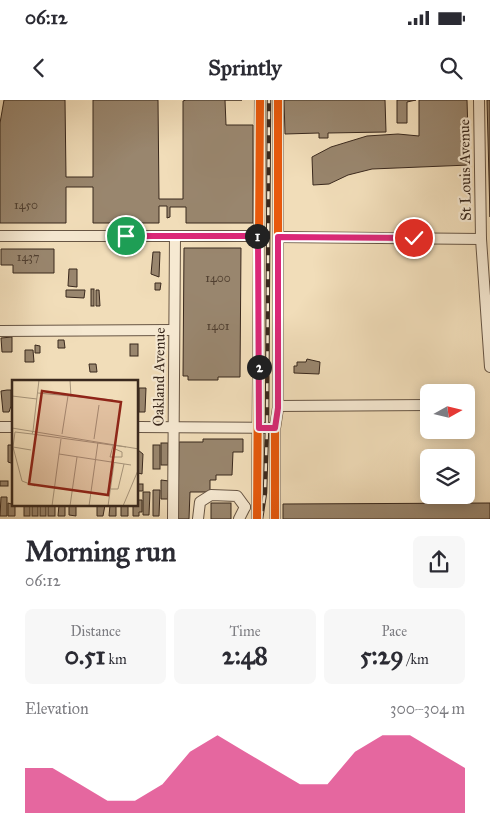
<!DOCTYPE html>
<meta charset="utf-8">
<style>
body{margin:0;font-family:"IM FELL Great Primer",serif;background:#f7f7f7;color:#2b2b33;height:100vh;display:flex;flex-direction:column;font-size:19px;white-space:nowrap}
*{box-sizing:border-box;margin:0}
p{font-size:16px;color:#7c7c81}
.icon{flex:none;width:28px;height:28px;fill:none;stroke:currentColor;stroke-width:2;stroke-linecap:round;stroke-linejoin:round}
.map{position:relative;height:419px;overflow:hidden}
.drawer{display:flex;flex-direction:column;background:#fff;flex:1}
.drawer>*{flex:none}
.needle{width:32px;rotate:82deg}
.controls{position:absolute;left:420px;top:284px;display:grid;gap:10px}
.controls a{display:grid;place-items:center;width:55px;height:55px;border-radius:8px;background:#fff;box-shadow:0 2px 12px #0003;font-size:25px}
.pin{position:absolute;display:grid;place-items:center;width:42px;height:42px;color:#fff;margin:-21px;border:2px solid #fff;border-radius:50%;box-shadow:0 1px 5px #0007}
.km{position:absolute;width:25px;height:25px;margin:-12px;border-radius:50%;background:#222;color:#fff;font-size:14px;line-height:25px;text-align:center}
.round{display:grid;place-items:center;flex:none;width:52px;height:52px;border-radius:8px;background:#f7f7f7}
.head{display:flex;align-items:center;justify-content:space-between;height:85px;padding:0 25px}
h1{font-size:28px;font-weight:700;line-height:38px}
.figures{display:grid;grid-template-columns:repeat(3,1fr);gap:8px;height:85px;padding:5px 25px}
.figures div{display:grid;align-content:center;border-radius:8px;background:#f7f7f7;text-align:center}
.figures b{font-size:25px;font-weight:700}
.figures small{font-size:14px;font-weight:400}
.figures p{font-size:14px}
.chart{height:140px;padding:10px 25px}
.chart p{display:flex;justify-content:space-between}
.chart svg{width:100%;height:90px;margin-top:5px;fill:#db2777;opacity:.7}
.status{display:flex;justify-content:space-between;align-items:center;height:35px;padding:0 25px;background:#fff;direction:ltr}
.status svg{height:14px;fill:currentColor}
header{display:flex;justify-content:space-between;align-items:center;height:65px;padding:0 25px;background:#fff;font-size:22px;font-weight:700}
.map>svg:first-child{display:block}
.building{fill:#99866e;stroke:#39281d}
.lines{fill:none;stroke-linecap:round;stroke-linejoin:round}
.minor-casing{stroke:#675544;stroke-width:12}
.minor{stroke:#f6e9d2;stroke-width:10}
.rail-casing{stroke:#39281d;stroke-width:4.5}
.rail{stroke:#f6e9d2;stroke-width:2.5;stroke-dasharray:8;stroke-linecap:butt}
.cycleway-casing{stroke:#f6e9d2;stroke-width:11}
.cycleway{stroke:#e8590c;stroke-width:8}
.route-casing{stroke:#fff;stroke-width:10}
.route{stroke:#db2777;stroke-width:6}
.labels{text-anchor:middle;dominant-baseline:central;stroke-width:4.5;stroke-linejoin:round;paint-order:stroke}
.number-label{font-size:12px;fill:#514031}
.street-label{font-size:15px;fill:#39281d;stroke:#f6e9d2}
.inset-road{fill:none;stroke:#a7957b;stroke-width:1}
.view{fill:#8f2418;fill-opacity:0.15;stroke:#8f2418;stroke-width:2.5}
.inset-edge{fill:none;stroke:#39281d;stroke-width:2.5}
</style>
<div class="status"><b>06:12</b><svg viewBox="0 0 49 12"><path d="M0 12V9h3v3zM5 12V6h3v6zM10 12V3h3v9zM15 12V0h3v12zM26 1h20v11H26zM47 4h2v5h-2z"/></svg></div>
<header><svg class="icon" aria-label="back" viewBox="0 0 24 24"><path d="M15 5l-7 7 7 7"/></svg>Sprintly<svg class="icon" aria-label="search" viewBox="0 0 24 24"><circle cx="10" cy="10" r="6"/><path d="M15 15l6 6"/></svg></header>
<div class="map">
<svg width="490" height="419" viewBox="0 0 490 419">
<rect width="100%" height="100%" fill="#f1ddb9"/>
<filter id="stains"><feTurbulence type="fractalNoise" baseFrequency=".004" numOctaves="4"/><feColorMatrix values="0 0 0 0 .2 0 0 0 0 .09 0 0 0 0 .02 0 0 0 .5 -.17"/></filter>
<radialGradient id="worn" r=".72"><stop offset=".6" stop-color="#630" stop-opacity="0"/><stop offset="1" stop-color="#630" stop-opacity=".3"/></radialGradient>
<g class="building">
<polygon points="4,0 65,0 66,77 93,77 93,0 158,0 159,99 183,99 183,1 186,0 242,0 225,0 226,25 253,25 253,123 186,123 186,107 170,107 170,117 167,118 167,106 159,106 159,123 93,123 93,87 66,87 66,123 0,123 0,23"/>
<polygon points="284,0 385,0 386,32 328,33 328,38 319,38 319,33 285,34"/>
<polygon points="397,0 416,0 407,2 407,23 397,23"/>
<polygon points="419,0 467,0 469,65 372,69 348,75 329,84 313,85 312,57 331,47 367,36 398,34 419,36"/>
<polygon points="487,0 490,0 490,117"/>
<polygon points="184,148 241,148 240,277 218,277 218,280 188,280 188,276 183,276"/>
<polygon points="1,149 54,149 54,173 13,173 13,165 1,165"/>
<polygon points="153,152 160,152 159,177 151,174"/>
<polygon points="69,169 77,169 77,187 68,186"/>
<polygon points="155,183 161,183 160,190 155,190"/>
<rect x="91" y="189" width="3" height="17"/>
<polygon points="66,190 85,190 84,198 66,197"/>
<polygon points="96,190 99,190 100,206 96,206"/>
<polygon points="12,237 12,252 2,252 1,238"/>
<polygon points="58,240 64,240 65,248 58,248"/>
<rect x="130" y="244" width="8" height="12"/>
<polygon points="35,245 40,246 40,253 35,253"/>
<polygon points="25,250 33,250 34,262 25,262"/>
<polygon points="307,259 320,262 319,274 294,273 294,266 297,266 297,262 306,262"/>
<polygon points="89,264 96,264 97,272 90,272"/>
<polygon points="139,288 146,288 145,312 139,312"/>
<polygon points="7,290 11,290 11,306 9,312 3,312 1,291"/>
<polygon points="203,339 243,339 243,352 233,352 232,375 216,375 216,380 210,380 210,392 190,392 189,419 178,419 179,342 203,342"/>
<rect x="161" y="343" width="7" height="22"/>
<polygon points="8,345 14,345 14,364 8,362"/>
<rect x="153" y="345" width="7" height="24"/>
<polygon points="138,350 143,354 142,374 138,373"/>
<polygon points="161,380 169,381 168,399 161,399"/>
<rect x="0" y="381" width="8" height="5"/>
<rect x="138" y="384" width="5" height="7"/>
<polygon points="153,390 160,390 159,416 153,416"/>
<polygon points="143,392 150,392 149,415 143,415"/>
<polygon points="1,397 7,397 7,416 0,416"/>
<polygon points="138,400 142,400 142,412 139,412 139,416 133,416 133,405 138,405"/>
<polygon points="8,403 15,405 15,416 8,416"/>
<rect x="211" y="403" width="20" height="16"/>
<polygon points="490,403 490,419 283,419 283,404"/>
<rect x="24" y="405" width="6" height="11"/>
<rect x="32" y="405" width="6" height="11"/>
<rect x="40" y="405" width="6" height="11"/>
<rect x="48" y="405" width="7" height="11"/>
<polygon points="59,405 65,405 65,416 58,416"/>
<polygon points="69,405 76,405 76,416 69,415"/>
<polygon points="97,405 105,405 103,416 97,416"/>
<polygon points="110,405 116,405 116,416 109,416"/>
<polygon points="121,405 131,405 128,405 128,416 121,416"/>
</g>
<g class="lines">
<g class="minor-casing">
<g id="minor">
<polyline points="479,0 481,139 490,267"/>
<polyline points="0,136 258,136"/>
<polyline points="279,137 481,139"/>
<polyline points="0,231 174,230"/>
<polyline points="278,306 429,305"/>
<polyline points="0,327 14,327"/>
<polyline points="138,327 275,328"/>
<polyline points="173,419 175,136"/>
<polyline points="198,419 200,402 211,395 237,396 245,407"/>
<polyline points="239,419 245,407"/>
<polyline points="257,419 260,0"/>
<polyline points="275,419 275,328 278,308 278,0"/>
</g>
</g>
<use href="#minor" class="minor"/>
<g class="rail-casing">
<polyline id="rail" points="261,419 265,393 267,328 269,0"/>
</g>
<use href="#rail" class="rail"/>
<g class="cycleway-casing">
<g id="cycleway">
<polyline points="257,419 260,0"/>
<polyline points="275,419 275,328 278,308 278,0"/>
</g>
</g>
<use href="#cycleway" class="cycleway"/>
</g>
<g class="lines">
<g class="route-casing">
<polyline id="route" points="126,136 258,136 259,328 275,328 278,308 278,137 414,138"/>
</g>
<use href="#route" class="route"/>
</g>
<g class="labels">
<g class="number-label">
<text x="26" y="105">1450</text>
<text x="28" y="157">1437</text>
<text x="218" y="178">1400</text>
<text x="218" y="226">1401</text>
</g>
<g class="street-label">
<text transform="translate(465 70) rotate(-91)">St Louis Avenue</text>
<text transform="translate(159 277) rotate(-89)">Oakland Avenue</text>
</g>
</g>
<g transform="translate(12 280)">
<rect width="126" height="126" fill="#f1ddb9"/>
<path class="inset-road" d="M58 0 59 17M26 13 101 20M0 16 25 19M0 48 127 69M21 51 20 54 114 67M21 51 27 0M50 54 56 16M82 59 87 25M1 67 10 101 23 106M101 68 110 72V77H98L101 66M19 70 1 67 3 52 20 54M47 74 119 85M99 109H106L112 84M40 126 49 59M58 126 65 77M77 126 86 62M96 126 102 83M111 126 127 88"/>
<path class="view" d="M30 11 109 22 96 115 17 104Z"/>
<rect width="126" height="126" class="inset-edge"/>
</g>
<rect width="100%" height="100%" filter="url(#stains)"/>
<rect width="100%" height="100%" fill="url(#worn)"/>
</svg>
<div class="controls">
<a><svg class="needle" viewBox="-14 -14 28 28"><path d="M0-13l5 13h-10z" fill="#e53935"/><path d="M0 13l5-13h-10z" fill="#7c7c81"/></svg></a>
<a><svg class="icon" aria-label="layers" viewBox="0 0 24 24"><path d="M12 4l9 5-9 5-9-5zM3 14l9 5 9-5"/></svg></a>
</div>
<div class="pin" style="left:126px;top:136px;background:#1e9e55"><svg class="icon" aria-label="arrive" viewBox="0 0 24 24"><path d="M6 21V4h12l-3 4 3 4H6"/></svg></div>
<div class="pin" style="left:414px;top:138px;background:#d93025"><svg class="icon" aria-label="check" viewBox="0 0 24 24"><path d="M5 12l5 5 9-10"/></svg></div>
<b class="km" style="left:257px;top:136px">1</b>
<b class="km" style="left:259px;top:267px">2</b>
</div>
<section class="drawer">
<div class="head"><div><h1>Morning run</h1><p>06:12</p></div><a class="round"><svg class="icon" aria-label="share" viewBox="0 0 24 24"><path d="M12 15V3M7 8l5-5 5 5M5 13v7h14v-7"/></svg></a></div>
<div class="figures">
<div><p>Distance</p><b>0.51<small> km</small></b></div>
<div><p>Time</p><b>2:48</b></div>
<div><p>Pace</p><b>5:29<small> /km</small></b></div>
</div>
<div class="chart"><p><span>Elevation</span>300–304 m</p>
<svg viewBox="0 0 160 44" preserveAspectRatio="none"><path d="M0 44V22L10 22L20 30L30 38L40 38L50 30L60 14L70 6L80 14L90 22L100 30L110 30L120 14L130 6L140 6L150 14L160 22V44z"/></svg>
</div>
</section>
